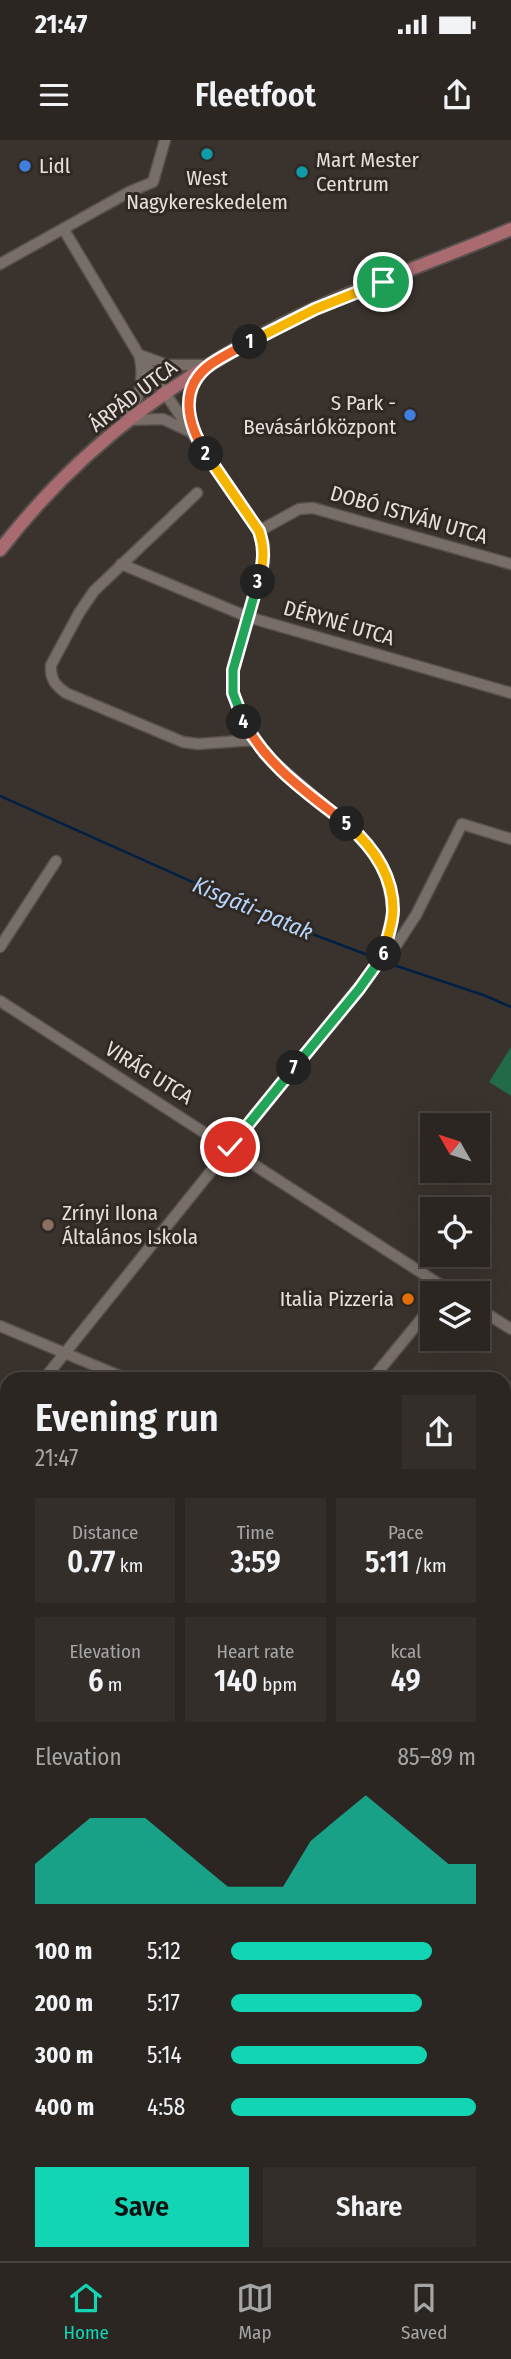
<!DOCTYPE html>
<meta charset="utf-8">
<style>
body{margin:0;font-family:"Fira Sans Condensed",sans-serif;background:#342e2a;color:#f1f3f6;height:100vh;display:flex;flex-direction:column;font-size:26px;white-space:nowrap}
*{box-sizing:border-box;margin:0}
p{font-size:23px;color:#a6a5a5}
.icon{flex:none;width:38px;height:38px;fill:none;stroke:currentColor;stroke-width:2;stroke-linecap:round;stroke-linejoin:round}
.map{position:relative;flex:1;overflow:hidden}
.drawer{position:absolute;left:0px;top:1232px;width:511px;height:889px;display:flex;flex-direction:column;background:#2c2622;border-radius:21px 21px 0 0;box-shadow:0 7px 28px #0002,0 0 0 2px #484340}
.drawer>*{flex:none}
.needle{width:46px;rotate:309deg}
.fabs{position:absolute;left:420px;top:973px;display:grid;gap:14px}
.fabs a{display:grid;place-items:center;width:70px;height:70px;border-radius:0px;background:#2c2622;box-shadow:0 7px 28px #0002,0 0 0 2px #484340;font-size:35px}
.pin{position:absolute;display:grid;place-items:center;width:60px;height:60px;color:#fff;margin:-30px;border:4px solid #fff;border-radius:50%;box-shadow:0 2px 7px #0007}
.km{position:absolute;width:35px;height:35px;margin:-18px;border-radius:50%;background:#222;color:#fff;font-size:19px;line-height:35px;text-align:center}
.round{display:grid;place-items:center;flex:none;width:74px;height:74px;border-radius:0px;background:#342e2a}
.overview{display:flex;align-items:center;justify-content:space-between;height:119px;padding:0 35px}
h1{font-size:38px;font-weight:600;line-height:52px}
.figures{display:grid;grid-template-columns:repeat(3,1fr);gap:10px;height:119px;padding:7px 35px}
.figures div{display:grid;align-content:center;border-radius:0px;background:#342e2a;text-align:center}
.figures b{font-size:30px;font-weight:600}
.figures small{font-size:19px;font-weight:400}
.figures p{font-size:19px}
.chart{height:196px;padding:14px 35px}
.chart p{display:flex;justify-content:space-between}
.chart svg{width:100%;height:126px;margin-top:7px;fill:#12d5b4;opacity:.7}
.action{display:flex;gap:14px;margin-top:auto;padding:14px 35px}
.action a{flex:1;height:80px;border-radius:0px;background:#12d5b4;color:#111;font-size:28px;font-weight:600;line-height:80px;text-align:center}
.action a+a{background:#342e2a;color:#f1f3f6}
ul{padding:0 35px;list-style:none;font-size:23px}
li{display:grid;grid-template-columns:112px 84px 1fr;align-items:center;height:52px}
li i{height:18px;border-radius:9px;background:#12d5b4}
.status{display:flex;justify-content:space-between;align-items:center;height:49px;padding:0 35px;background:#2c2622;direction:ltr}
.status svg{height:19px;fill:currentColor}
header{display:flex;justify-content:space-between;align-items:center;height:91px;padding:0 35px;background:#2c2622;font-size:32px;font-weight:600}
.tab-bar{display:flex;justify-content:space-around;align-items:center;height:98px;border-top:2px solid #484340;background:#2c2622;font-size:19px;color:#a6a5a5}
.tab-bar a{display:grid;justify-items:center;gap:4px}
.tab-bar .selected{color:#12d5b4}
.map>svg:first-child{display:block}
.green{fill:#226a48}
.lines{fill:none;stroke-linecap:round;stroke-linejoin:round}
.stream{stroke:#002044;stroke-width:2.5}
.minor-casing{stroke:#58504d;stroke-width:13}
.major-casing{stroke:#58504d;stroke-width:16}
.minor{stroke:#786e68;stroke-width:10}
.major{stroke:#a96a70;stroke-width:12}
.split-1-casing{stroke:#fff;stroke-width:14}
.split-2-casing{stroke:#fff;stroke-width:14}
.split-3-casing{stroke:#fff;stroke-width:14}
.split-4-casing{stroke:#fff;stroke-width:14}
.split-5-casing{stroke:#fff;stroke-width:14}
.split-6-casing{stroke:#fff;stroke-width:14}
.split-7-casing{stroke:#fff;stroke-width:14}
.split-8-casing{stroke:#fff;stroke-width:14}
.split-1{stroke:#f5b400;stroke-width:9}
.split-2{stroke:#f0652b;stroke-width:9}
.split-3{stroke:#f5b400;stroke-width:9}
.split-4{stroke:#22a559;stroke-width:9}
.split-5{stroke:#f0652b;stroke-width:9}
.split-6{stroke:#f5b400;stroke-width:9}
.split-7{stroke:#22a559;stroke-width:9}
.split-8{stroke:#22a559;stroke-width:9}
.culture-dot{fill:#0f9aa8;stroke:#302823;stroke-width:2.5}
.shop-dot{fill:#3f7fe0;stroke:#302823;stroke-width:2.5}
.education-dot{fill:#8d6e63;stroke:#302823;stroke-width:2.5}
.food-dot{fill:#e8710a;stroke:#302823;stroke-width:2.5}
.labels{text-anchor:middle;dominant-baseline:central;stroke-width:6;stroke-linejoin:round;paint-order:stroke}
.poi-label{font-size:21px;fill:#e5dfdc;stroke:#302823;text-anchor:start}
.street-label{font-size:21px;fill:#e5dfdc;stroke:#302823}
.water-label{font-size:23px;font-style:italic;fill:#b5d4fb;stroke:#302823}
</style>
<div class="status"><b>21:47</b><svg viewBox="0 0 49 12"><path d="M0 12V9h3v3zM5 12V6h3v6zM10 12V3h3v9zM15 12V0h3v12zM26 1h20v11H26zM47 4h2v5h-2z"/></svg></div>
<header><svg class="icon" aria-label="menu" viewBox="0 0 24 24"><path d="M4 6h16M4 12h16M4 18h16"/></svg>Fleetfoot<svg class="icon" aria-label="share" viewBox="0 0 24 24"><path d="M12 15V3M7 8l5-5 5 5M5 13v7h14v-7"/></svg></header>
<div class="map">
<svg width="511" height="2121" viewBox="0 0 511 2121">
<rect width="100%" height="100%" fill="#3a322d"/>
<g class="green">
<polygon points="511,907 511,956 489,942"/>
<polygon points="511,1682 511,1864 504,1859 504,1691"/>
<polygon points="7,1967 7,2004 0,1998 0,1976"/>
</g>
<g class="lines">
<polyline class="stream" points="0,656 291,786 397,826 486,856 511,867"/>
<g class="minor-casing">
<g id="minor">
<polyline points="64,90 139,215 259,391 264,405 264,423 233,529 233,553 239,571 264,614 349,686 378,718 386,734 393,769 384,815"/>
<polyline points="0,124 129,52 153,42 165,0"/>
<polyline points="140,215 167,225 207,225"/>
<path d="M140 218C145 244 138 257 127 280L163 279 191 292"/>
<path d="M192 287C187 267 189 248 202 232"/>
<path d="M197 353 94 451 79 473 51 525C50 539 55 545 66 553L183 602 198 604 254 600"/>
<polyline points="259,391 299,369 313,368 511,424"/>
<polyline points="121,424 248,477 511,553"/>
<polyline points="0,807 56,721"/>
<polyline points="0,861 453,1153"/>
<polyline points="478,1168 511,1189"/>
<polyline points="0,1186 127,1239"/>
<polyline points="44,1239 383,817 397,804 416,775 462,684 511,699"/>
<polyline points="372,1239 432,1166"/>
<polyline points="0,1293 7,1285"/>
<polyline points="504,1307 511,1298"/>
<polyline points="0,1482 7,1473"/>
<polyline points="504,1519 511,1525"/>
<polyline points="504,1585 511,1576"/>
<polyline points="0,1691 7,1682"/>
<polyline points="504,1861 511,1866"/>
<polyline points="0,1878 7,1868"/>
<polyline points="0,1888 7,1894"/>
<polyline points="504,2058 505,2068 511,2079"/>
<polyline points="504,2058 511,2043"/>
<polyline points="78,2121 83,2114"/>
<polyline points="468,2121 473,2114"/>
</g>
</g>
<g class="major-casing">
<path id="major" d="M0 410C85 300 189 227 314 169 378 140 446 117 511 89"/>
</g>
<use href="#minor" class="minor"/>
<use href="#major" class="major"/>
</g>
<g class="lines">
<g class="split-1-casing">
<polyline id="split-1" points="250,202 315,169 383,142"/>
</g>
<g class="split-2-casing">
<path id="split-2" d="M206 314C188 285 177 248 211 224 223 216 237 209 250 202"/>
</g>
<g class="split-3-casing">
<path id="split-3" d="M206 314 259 391C265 409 264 423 258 442"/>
</g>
<g class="split-4-casing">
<polyline id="split-4" points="244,582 233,553 233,530 258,442"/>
</g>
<g class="split-5-casing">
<path id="split-5" d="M244 582C268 627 308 653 347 684"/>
</g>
<g class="split-6-casing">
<path id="split-6" d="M347 684C372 706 393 734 393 770 393 785 386 799 384 814"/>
</g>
<g class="split-7-casing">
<polyline id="split-7" points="294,928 359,849 384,814"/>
</g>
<g class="split-8-casing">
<polyline id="split-8" points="230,1007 294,928"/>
</g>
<use href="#split-1" class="split-1"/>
<use href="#split-2" class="split-2"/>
<use href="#split-3" class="split-3"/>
<use href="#split-4" class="split-4"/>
<use href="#split-5" class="split-5"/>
<use href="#split-6" class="split-6"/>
<use href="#split-7" class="split-7"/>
<use href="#split-8" class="split-8"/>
</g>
<g class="culture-dot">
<circle cx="207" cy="14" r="7"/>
<circle cx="302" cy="32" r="7"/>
</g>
<g class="shop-dot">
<circle cx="25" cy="26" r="7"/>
<circle cx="410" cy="275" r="7"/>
</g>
<circle class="education-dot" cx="48" cy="1085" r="7"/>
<circle class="food-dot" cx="408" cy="1159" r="7"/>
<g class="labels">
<g class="poi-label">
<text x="316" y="20">Mart Mester<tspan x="316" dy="24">Centrum</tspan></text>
<text x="39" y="26">Lidl</text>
<text x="207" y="38" text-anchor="middle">West<tspan x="207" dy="24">Nagykereskedelem</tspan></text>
<text x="396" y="263" text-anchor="end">S Park -<tspan x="396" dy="24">Bevásárlóközpont</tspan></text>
<text x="62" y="1073">Zrínyi Ilona<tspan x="62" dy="24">Általános Iskola</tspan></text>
<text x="394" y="1159" text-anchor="end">Italia Pizzeria</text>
</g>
<g class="street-label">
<text transform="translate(133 256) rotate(-37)">ÁRPÁD UTCA</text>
<text transform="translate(409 375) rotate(16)">DOBÓ ISTVÁN UTCA</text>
<text transform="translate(339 483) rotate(16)">DÉRYNÉ UTCA</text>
<text transform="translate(149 933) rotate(32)">VIRÁG UTCA</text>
</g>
<g class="water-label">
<text transform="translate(253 768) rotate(23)">Kisgáti-patak</text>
</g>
</g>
</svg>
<div class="fabs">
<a><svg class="needle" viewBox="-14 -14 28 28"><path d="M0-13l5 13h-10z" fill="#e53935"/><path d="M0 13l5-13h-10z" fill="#a6a5a5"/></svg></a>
<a><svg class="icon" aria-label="locate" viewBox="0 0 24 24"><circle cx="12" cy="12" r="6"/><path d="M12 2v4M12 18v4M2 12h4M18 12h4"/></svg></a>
<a><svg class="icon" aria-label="layers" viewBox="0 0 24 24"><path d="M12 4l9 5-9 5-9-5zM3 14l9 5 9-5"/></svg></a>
</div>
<div class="pin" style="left:383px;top:142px;background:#1e9e55"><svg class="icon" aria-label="arrive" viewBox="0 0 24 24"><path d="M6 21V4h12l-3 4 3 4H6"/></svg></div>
<div class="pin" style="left:230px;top:1007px;background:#d93025"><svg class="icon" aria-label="check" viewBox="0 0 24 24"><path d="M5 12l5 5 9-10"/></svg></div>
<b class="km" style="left:250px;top:202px">1</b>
<b class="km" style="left:206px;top:314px">2</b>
<b class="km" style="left:258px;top:442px">3</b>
<b class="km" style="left:244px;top:582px">4</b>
<b class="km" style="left:347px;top:684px">5</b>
<b class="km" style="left:384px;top:814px">6</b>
<b class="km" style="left:294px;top:928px">7</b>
<section class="drawer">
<div class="overview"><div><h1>Evening run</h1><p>21:47</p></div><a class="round"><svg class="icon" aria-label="share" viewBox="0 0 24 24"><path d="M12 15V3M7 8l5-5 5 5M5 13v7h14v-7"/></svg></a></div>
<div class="figures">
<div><p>Distance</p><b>0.77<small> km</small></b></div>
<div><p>Time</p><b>3:59</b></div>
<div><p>Pace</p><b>5:11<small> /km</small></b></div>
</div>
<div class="figures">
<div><p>Elevation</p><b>6<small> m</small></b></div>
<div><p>Heart rate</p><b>140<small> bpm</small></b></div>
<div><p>kcal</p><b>49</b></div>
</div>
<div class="chart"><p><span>Elevation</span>85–89 m</p>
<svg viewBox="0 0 160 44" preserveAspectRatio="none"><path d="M0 44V30L10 22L20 14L30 14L40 14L50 22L60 30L70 38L80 38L90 38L100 22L110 14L120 6L130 14L140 22L150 30L160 30V44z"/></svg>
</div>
<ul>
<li><b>100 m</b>5:12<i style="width:82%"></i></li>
<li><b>200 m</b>5:17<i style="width:78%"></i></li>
<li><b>300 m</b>5:14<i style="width:80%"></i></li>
<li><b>400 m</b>4:58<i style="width:100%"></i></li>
</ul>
<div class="action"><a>Save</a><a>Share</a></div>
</section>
</div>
<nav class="tab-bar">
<a class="selected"><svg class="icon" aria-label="home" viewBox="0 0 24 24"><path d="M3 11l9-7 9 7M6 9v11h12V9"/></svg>Home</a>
<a><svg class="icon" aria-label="map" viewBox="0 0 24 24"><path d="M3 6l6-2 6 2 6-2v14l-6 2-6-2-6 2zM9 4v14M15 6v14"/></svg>Map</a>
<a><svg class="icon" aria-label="saved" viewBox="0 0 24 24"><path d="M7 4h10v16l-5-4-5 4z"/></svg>Saved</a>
</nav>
